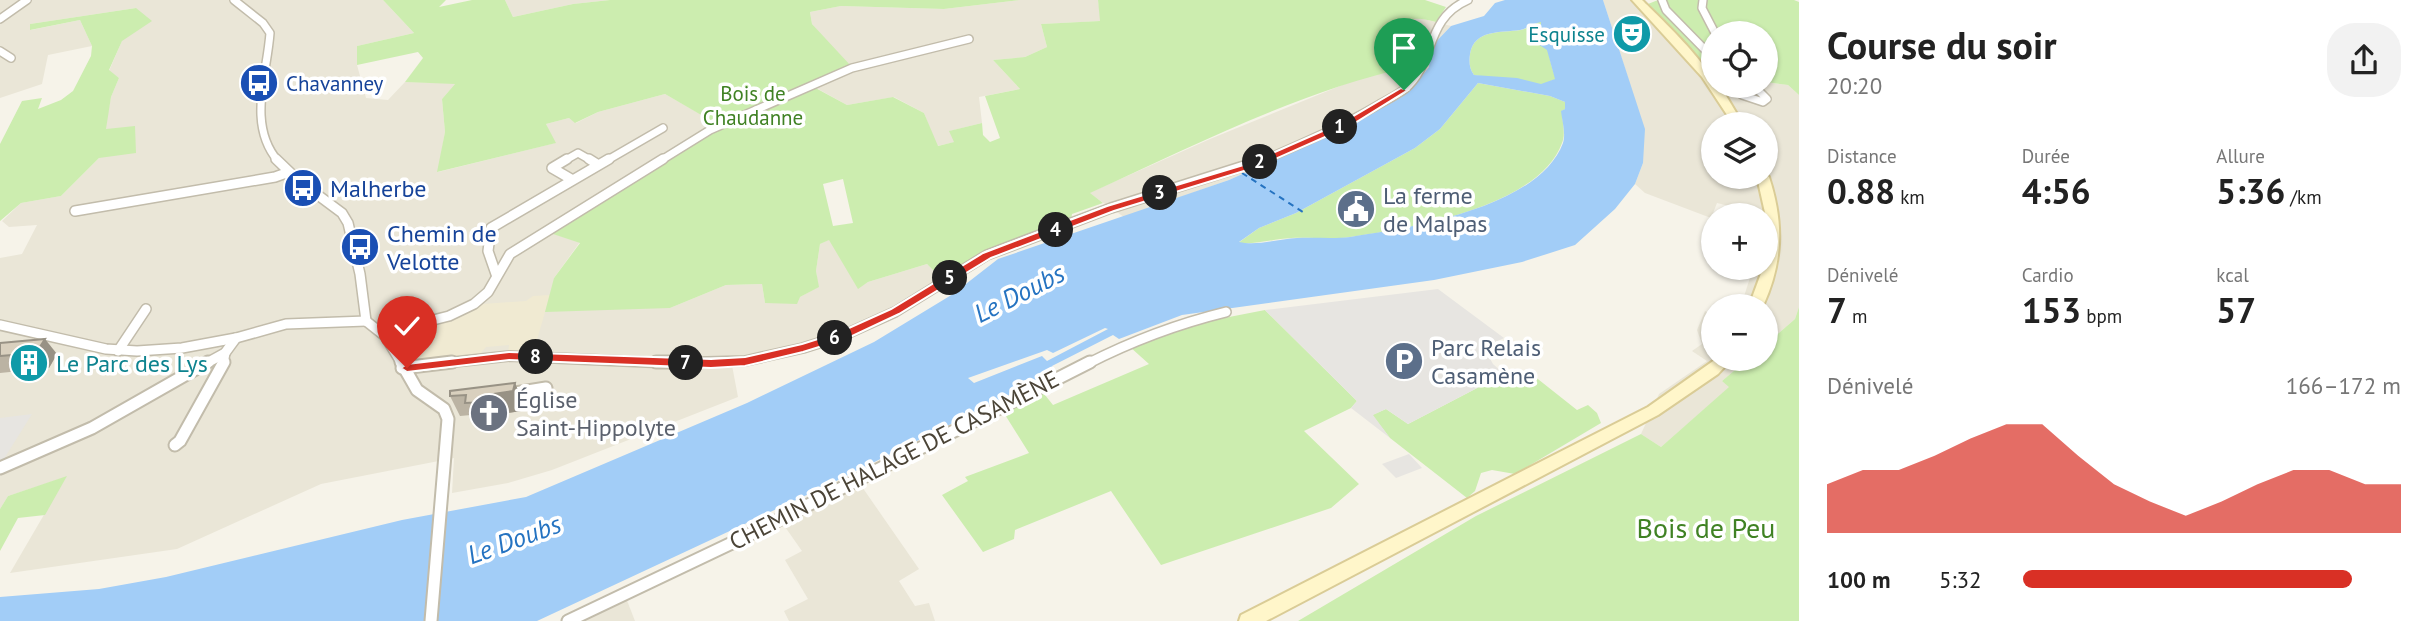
<!DOCTYPE html>
<html lang="fr">
<meta charset="utf-8">
<style>
body{margin:0;font-family:"PT Sans",sans-serif;background:#f2f2f2;color:#222;height:100vh;display:flex;flex-direction:column;font-size:26px;white-space:nowrap}
*{box-sizing:border-box;margin:0}
p{font-size:23px;color:#767676}
.icon{flex:none;width:38px;height:38px;fill:none;stroke:currentColor;stroke-width:2;stroke-linecap:round;stroke-linejoin:round}
.map{position:relative;flex:1;overflow:hidden}
.panel{display:flex;flex-direction:column;background:#fff;width:630px}
.panel>*{flex:none}
.buttons{position:absolute;left:1701px;top:21px;display:grid;gap:14px}
.buttons a{display:grid;place-items:center;width:77px;height:77px;border-radius:50%;background:#fff;box-shadow:0 2px 5px #0004;font-size:35px}
.pin{position:absolute;display:grid;place-items:center;width:60px;height:60px;color:#fff;margin:-72px -30px;border-radius:50% 50% 50% 0;rotate:-45deg;box-shadow:0 0 7px #0007}
.pin .icon{rotate:45deg}
.km{position:absolute;width:35px;height:35px;margin:-18px;border-radius:50%;background:#222;color:#fff;font-size:19px;line-height:35px;text-align:center}
.round{display:grid;place-items:center;flex:none;width:74px;height:74px;border-radius:28px;background:#f2f2f2}
.overview{display:flex;align-items:center;justify-content:space-between;height:119px;padding:0 28px}
h1{font-size:38px;font-weight:700;line-height:52px}
.figures{display:grid;grid-template-columns:repeat(3,1fr);gap:10px;height:119px;padding:7px 28px}
.figures div{display:grid;align-content:center}
.figures b{font-size:35px;font-weight:700}
.figures small{font-size:19px;font-weight:400}
.figures p{font-size:19px}
.chart{height:196px;padding:14px 28px}
.chart p{display:flex;justify-content:space-between}
.chart svg{width:100%;height:126px;margin-top:7px;fill:#d93025;opacity:.7}
ul{padding:0 28px;list-style:none;font-size:23px}
li{display:grid;grid-template-columns:112px 84px 1fr;align-items:center;height:52px}
li i{height:18px;border-radius:9px;background:#d93025}
main{display:flex;flex:1;min-height:0}
.map>svg:first-child{display:block}
.residential{fill:#eae6d7;fill-rule:evenodd}
.education{fill:#f0ead2}
.green{fill:#ccedaf;fill-rule:evenodd}
.parking{fill:#e7e5e1}
.water{fill:#a2cdf7;fill-rule:evenodd}
.lines{fill:none;stroke-linecap:round;stroke-linejoin:round}
.ferry{stroke:#2573c1;stroke-width:2;stroke-dasharray:6 5;stroke-linecap:butt}
.street-far2-casing{stroke:#c2bcab;stroke-width:10}
.street-far1-casing{stroke:#c2bcab;stroke-width:12}
.street-casing{stroke:#c2bcab;stroke-width:15}
.secondary-casing{stroke:#dacc96;stroke-width:4}
.street-far2{stroke:#fff;stroke-width:7}
.street-far1{stroke:#fff;stroke-width:9}
.street{stroke:#fff;stroke-width:11}
.secondary{fill:#fff6ca;fill-rule:evenodd}
.wall{fill:#bbb3a3}
.shaded-wall{fill:#989285}
.building{fill:#d9d0be;stroke:#989285;stroke-width:2}
.route{fill:#d93025;stroke:#fff;stroke-width:2}
.labels{text-anchor:middle;dominant-baseline:central;stroke-width:7;stroke-linejoin:round;paint-order:stroke}
.far-culture-label{font-size:21px;fill:#0d838f;stroke:#fff;text-anchor:end}
.far-transit-label{font-size:21px;fill:#164399;stroke:#fff;text-anchor:start}
.far-park-label{font-size:21px;fill:#408224;stroke:#fff}
.transit-label{font-size:24px;fill:#164399;stroke:#fff;text-anchor:start}
.service-label{font-size:24px;fill:#4e5e75;stroke:#fff;text-anchor:start}
.culture-label{font-size:24px;fill:#0d838f;stroke:#fff;text-anchor:start}
.worship-label{font-size:24px;fill:#5b616d;stroke:#fff;text-anchor:start}
.street-label{font-size:24px;fill:#4b4437;stroke:#fff}
.water-label{font-size:26px;font-style:italic;fill:#2573c1;stroke:#fff}
.near-park-label{font-size:28px;fill:#408224;stroke:#fff}
</style>
<main>
<div class="map">
<svg width="1799" height="621" viewBox="0 0 1799 621">
<rect width="100%" height="100%" fill="#f6f3e9"/>
<g class="residential">
<polygon points="0,0 383,0 414,33 357,46 357,65 366,98 388,100 405,82 456,83 442,99 445,132 438,172 555,143 546,124 569,118 576,123 598,112 665,94 716,123 667,160 551,233 580,242 554,278 670,308 726,285 762,284 765,303 800,297 818,287 816,271 820,244 830,239 858,288 868,282 927,264 942,279 897,308 808,345 731,360 738,397 552,470 508,483 452,493 454,458 321,484 177,549 10,573 66,477 8,496 0,509 0,258 22,254 37,225 9,227 2,221 21,203 61,196 99,158 111,97 119,78 109,71 136,8 30,24 31,30 80,20 92,46 48,55 42,84 0,98"/>
<polygon points="505,0 610,0 573,4 513,17"/>
<polygon points="1020,0 1098,0 1101,21 1041,24 1047,47 1025,57 993,60 1020,89 979,97 982,123 950,131 955,142 937,146 924,113 894,97 847,105 809,84 838,55 812,24 810,12 841,6 944,9"/>
<path d="M1603 0H1645L1713 79V86H1720L1725 92 1762 99 1759 86H1766V82L1788 85 1799 95V307L1795 319 1766 344V306H1741L1753 268H1766V215L1717 203 1711 218 1645 193 1635 184 1643 163 1628 78ZM1713 124H1766V177H1713Z"/>
<polygon points="1416,17 1451,26 1431,47 1429,67 1414,86 1345,128 1229,180 1124,217 1089,193 1210,139 1357,79 1409,67 1418,50 1392,45 1393,39 1405,22"/>
<polygon points="1705,311 1713,315 1713,359 1748,359 1722,381 1731,386 1661,447 1641,434 1659,394 1707,361 1692,351 1702,344 1697,330"/>
<polygon points="860,484 919,569 899,581 915,606 929,603 935,621 789,621 784,611 808,599 785,560 802,551 783,524"/>
<polygon points="626,598 635,621 580,621"/>
</g>
<polygon class="education" points="550,295 534,350 508,353 509,345 486,347 478,356 415,362 405,359 395,337 399,332 454,317 483,304 526,301 533,296"/>
<g class="green">
<path d="M383 0H446L439 7 472 0H505L513 17 573 4 610 0H1020L944 9 841 6 810 12 812 24 851 66 810 85 847 105 893 97 924 113 938 146 954 142 949 131 982 123 983 135 990 142 1000 138 985 96 1020 89 993 60 1025 57 1047 47 1041 24 1100 21 1098 0H1425L1446 7 1436 22C1420 18 1410 15 1400 29 1396 35 1393 38 1392 45L1419 50 1409 67C1298 92 1193 146 1090 193L1103 203 1072 214 1071 220 942 279 927 264 868 282 858 289 829 240 820 244 816 271 819 287 800 297 797 304 765 303 762 284 726 285 670 308 545 312 554 278 580 243 550 233 667 160 715 123 665 94 598 112 575 123 569 118 546 124 556 143 437 172 445 132 442 99 455 84 405 82 423 58 418 52 357 65V46L414 33ZM843 179 853 223 833 226 823 184Z"/>
<polygon points="1658,0 1794,0 1799,2 1799,95 1788,85 1766,82 1766,33 1713,33 1713,79 1648,4"/>
<polygon points="136,8 152,21 122,41 109,70 119,78 111,97 106,129 135,126 136,153 99,158 61,196 21,203 0,221 0,144 22,101 42,98 38,109 61,100 73,91 91,56 92,46 80,20 30,30 30,24"/>
<path d="M1541 21C1548 40 1548 60 1556 79L1541 85 1474 75C1469 68 1469 63 1470 54 1474 29 1501 33 1521 30 1527 29 1534 23 1541 21Z"/>
<path d="M1478 83 1550 96 1565 102V109L1562 111C1562 121 1566 134 1562 143 1539 207 1409 229 1350 237 1331 240 1310 237 1291 238 1273 239 1255 245 1238 243L1259 228 1296 213 1415 148 1440 129Z"/>
<polygon points="1799,307 1799,621 1298,621 1476,516 1641,434 1661,447 1729,387 1722,381 1748,359 1766,359 1766,344 1795,319"/>
<polygon points="1265,310 1357,401 1351,408 1304,431 1359,484 1331,508 1161,565 1111,491 1015,530 1014,539 983,552 942,495 968,481 965,477 1029,453 1002,410 1041,390 1053,405 1149,364 1130,347 1183,326"/>
<polygon points="1529,372 1577,410 1588,405 1597,413 1601,423 1515,474 1492,470 1481,473 1475,491 1467,498 1390,438 1372,415 1386,409 1408,424 1504,374"/>
<polygon points="67,476 45,515 18,518 0,551 0,509 8,496"/>
</g>
<g class="parking">
<polygon points="1438,289 1504,338 1490,345 1487,353 1493,364 1504,374 1408,424 1386,409 1373,415 1390,438 1351,408 1357,401 1265,310"/>
<polygon points="32,414 2,462 0,462 0,418"/>
<polygon points="1409,454 1422,468 1396,478 1382,464"/>
</g>
<path class="water" d="M1505 0H1603L1645 129 1643 163 1635 184 1615 209 1575 245 1522 262 1434 280 1182 315 1119 339 1113 335 1052 366 1056 372 828 485 537 621H0V597L99 589 166 577 402 520 526 497 747 403 874 342 953 294 998 259 1229 180 1345 128 1414 86 1429 67 1431 47 1451 26 1484 16 1495 3ZM1541 22V27L1546 34 1538 44 1547 50 1555 79 1541 84 1517 78 1474 75C1469 68 1469 62 1470 54 1474 29 1501 33 1520 30 1527 29 1533 23 1541 22ZM1478 83 1550 96 1565 102V109L1561 111C1562 120 1566 134 1563 143 1539 208 1409 228 1350 237 1333 239 1314 237 1297 238 1278 239 1257 246 1239 242L1259 228 1296 213 1415 148 1440 129ZM1105 328 1108 329 1047 361 1042 356 974 383 968 378 1047 350 1053 353Z"/>
<g class="lines">
<polyline class="ferry" points="1242,173 1303,212"/>
<g class="street-far2-casing">
<g id="street-far2">
<path d="M234 0 263 23 270 33C267 75 247 125 278 161"/>
<polyline points="1662,0 1666,10 1713,58"/>
<polyline points="1703,0 1702,8 1715,33"/>
<polyline points="0,19 27,0"/>
<polyline points="0,51 11,58"/>
<polyline points="1738,86 1742,95 1763,102 1767,99 1754,86"/>
<polyline points="564,161 578,153 592,161"/>
<polyline points="606,161 663,128"/>
<polyline points="660,161 710,130 852,68 969,39"/>
<path d="M1262 161C1301 144 1341 127 1378 105 1387 100 1397 95 1405 89 1436 63 1424 19 1468 0"/>
</g>
</g>
<g class="street-far1-casing">
<g id="street-far1">
<polyline points="276,159 299,181 342,213 348,223 360,274 366,321"/>
<polyline points="567,159 552,168 571,179"/>
<polyline points="589,159 597,164"/>
<polyline points="75,211 275,177 289,172"/>
<polyline points="496,274 488,251 491,228 609,159"/>
<polyline points="366,321 385,336 402,364"/>
<polyline points="0,325 106,349 137,351 182,348 236,338 286,324 366,321"/>
<polyline points="382,333 449,316 474,304 488,292 510,254 663,159"/>
<polyline points="118,351 146,309"/>
<polyline points="205,364 225,353 236,338"/>
<polyline points="223,364 225,353"/>
<polyline points="436,364 509,356 669,363 745,361 803,348 844,335 895,312 987,255 1111,208 1266,159"/>
<path d="M1087 364C1132 341 1177 324 1226 312"/>
</g>
</g>
<g class="street-casing">
<g id="street">
<polyline points="401,362 417,390 444,409 448,419 431,621"/>
<polyline points="656,362 690,362"/>
<polyline points="402,368 452,362"/>
<polyline points="508,394 546,388"/>
<polyline points="175,445 180,441 224,362"/>
<polyline points="0,468 92,428 208,362"/>
<polyline points="568,621 755,532 1090,362"/>
</g>
</g>
<g class="secondary-casing">
<g id="secondary">
<path d="M1632 0H1642C1658 16 1713 67 1713 86H1720L1722 89 1743 124H1733L1702 77Z"/>
<path d="M1766 174 1769 177C1784 223 1783 262 1763 306H1749L1763 268H1766L1768 226 1757 177H1766Z"/>
<polygon points="1716,359 1732,359 1718,374 1658,415 1266,621 1239,621 1241,615 1648,407"/>
</g>
</g>
<use href="#street-far2" class="street-far2"/>
<use href="#street-far1" class="street-far1"/>
<use href="#street" class="street"/>
<use href="#secondary" class="secondary"/>
</g>
<g class="wall">
<polygon points="0,343 57,354 49,368 0,373"/>
<polygon points="515,383 523,402 521,411 495,415 494,421 474,423 471,415 460,416 450,396"/>
</g>
<g class="shaded-wall">
<polygon points="45,339 57,354 49,368 36,353"/>
<polygon points="515,383 523,402 521,411 495,415 494,421 486,402 486,395"/>
</g>
<g class="building">
<polygon points="45,339 36,353 0,356 0,343"/>
<polygon points="515,383 513,391 486,395 486,402 465,403 466,395 450,396 450,391"/>
</g>
<polygon class="route" points="1401,88 1408,90 1350,126 1257,167 1114,211 991,258 899,314 848,338 803,352 745,366 711,368 509,360 407,372 401,368 407,364 509,352 711,359 745,357 802,344 840,332 891,309 983,253 1107,206 1250,163 1343,122"/>
<defs>
<g id="theatre-disc" transform="scale(2.0125)"><circle r="9.5" fill="#0f9aa8" stroke="#fff"/><path d="M-5-5.5Q0-4 5-5.5V0Q5 5 0 6Q-5 5-5 0ZM-3.3-2.5H-1v1.5H-3.3ZM1-2.5H3.3v1.5H1ZM-2.8 1Q0 5.5 2.8 1Z" fill="#fff"/></g>
<g id="bus-disc" transform="scale(2.0125)"><circle r="9.5" fill="#1a4fb4" stroke="#fff"/><path d="M-5-6H5V4H4V6H2V4H-2V6H-4V4H-5ZM-3.5-4V0h7V-4ZM-3.5 1.2v1.5H-2V1.2ZM2 1.2v1.5H3.5V1.2Z" fill="#fff"/></g>
<g id="civic-disc" transform="scale(2.0125)"><circle r="9.5" fill="#5c6f8a" stroke="#fff"/><path d="M-.6-6.5H3V-4.5H.6V-3L4-1V1h2V6H-6V1h2V-1L-.6-3ZM-1.2 2.5V6h2.4V2.5Z" fill="#fff"/></g>
<g id="parking-disc" transform="scale(2.0125)"><circle r="9.5" fill="#5c6f8a" stroke="#fff"/><path d="M-3.5-5.5H1a3.5 3.5 0 0 1 0 7H-1V5.5H-3.5ZM-1-3.4V-.6H.8a1.4 1.4 0 0 0 0-2.8Z" fill="#fff"/></g>
<g id="building-disc" transform="scale(2.0125)"><circle r="9.5" fill="#0f9aa8" stroke="#fff"/><path d="M-4-6H4V6H1V3H-1V6H-4ZM-2.5-4.3h1.7v1.8h-1.7ZM.8-4.3h1.7v1.8H.8ZM-2.5-1h1.7V.8h-1.7ZM.8-1h1.7V.8H.8Z" fill="#fff"/></g>
<g id="church-disc" transform="scale(2.0125)"><circle r="9.5" fill="#6b7280" stroke="#fff"/><path d="M-1.2-6h2.4v3.5h3.3v2.4h-3.3V6h-2.4V-.1h-3.3v-2.4h3.3Z" fill="#fff"/></g>
</defs>
<g fill-rule="evenodd">
<use href="#theatre-disc" x="1632" y="34"/>
<use href="#bus-disc" x="259" y="83"/>
<use href="#bus-disc" x="303" y="188"/>
<use href="#civic-disc" x="1356" y="209"/>
<use href="#bus-disc" x="360" y="247"/>
<use href="#parking-disc" x="1404" y="361"/>
<use href="#building-disc" x="29" y="363"/>
<use href="#church-disc" x="489" y="413"/>
</g>
<g class="labels">
<g class="far-culture-label">
<text x="1605" y="34">Esquisse</text>
</g>
<g class="far-transit-label">
<text x="286" y="83">Chavanney</text>
</g>
<g class="far-park-label">
<text x="753" y="93">Bois de<tspan x="753" dy="24">Chaudanne</tspan></text>
</g>
<g class="transit-label">
<text x="330" y="188">Malherbe</text>
<text x="387" y="233">Chemin de<tspan x="387" dy="28">Velotte</tspan></text>
</g>
<g class="service-label">
<text x="1383" y="195">La ferme<tspan x="1383" dy="28">de Malpas</tspan></text>
<text x="1431" y="347">Parc Relais<tspan x="1431" dy="28">Casamène</tspan></text>
</g>
<g class="culture-label">
<text x="56" y="363">Le Parc des Lys</text>
</g>
<g class="worship-label">
<text x="516" y="399">Église<tspan x="516" dy="28">Saint-Hippolyte</tspan></text>
</g>
<g class="street-label">
<text transform="translate(894 460) rotate(-27)">CHEMIN DE HALAGE DE CASAMÈNE</text>
</g>
<g class="water-label">
<text transform="translate(1019 293) rotate(-27)">Le Doubs</text>
<text transform="translate(514 539) rotate(-20)">Le Doubs</text>
</g>
<g class="near-park-label">
<text x="1706" y="527">Bois de Peu</text>
</g>
</g>
</svg>
<div class="buttons">
<a><svg class="icon" aria-label="locate" viewBox="0 0 24 24"><circle cx="12" cy="12" r="6"/><path d="M12 2v4M12 18v4M2 12h4M18 12h4"/></svg></a>
<a><svg class="icon" aria-label="layers" viewBox="0 0 24 24"><path d="M12 4l9 5-9 5-9-5zM3 14l9 5 9-5"/></svg></a>
<a>+</a>
<a>−</a>
</div>
<div class="pin" style="left:1404px;top:90px;background:#1e9e55"><svg class="icon" aria-label="arrive" viewBox="0 0 24 24"><path d="M6 21V4h12l-3 4 3 4H6"/></svg></div>
<div class="pin" style="left:407px;top:368px;background:#d93025"><svg class="icon" aria-label="check" viewBox="0 0 24 24"><path d="M5 12l5 5 9-10"/></svg></div>
<b class="km" style="left:1340px;top:127px">1</b>
<b class="km" style="left:1260px;top:162px">2</b>
<b class="km" style="left:1160px;top:193px">3</b>
<b class="km" style="left:1056px;top:230px">4</b>
<b class="km" style="left:950px;top:278px">5</b>
<b class="km" style="left:835px;top:338px">6</b>
<b class="km" style="left:686px;top:363px">7</b>
<b class="km" style="left:536px;top:357px">8</b>
</div>
<section class="panel">
<div class="overview"><div><h1>Course du soir</h1><p>20:20</p></div><a class="round"><svg class="icon" aria-label="share" viewBox="0 0 24 24"><path d="M12 15V3M7 8l5-5 5 5M5 13v7h14v-7"/></svg></a></div>
<div class="figures">
<div><p>Distance</p><b>0.88<small> km</small></b></div>
<div><p>Durée</p><b>4:56</b></div>
<div><p>Allure</p><b>5:36<small> /km</small></b></div>
</div>
<div class="figures">
<div><p>Dénivelé</p><b>7<small> m</small></b></div>
<div><p>Cardio</p><b>153<small> bpm</small></b></div>
<div><p>kcal</p><b>57</b></div>
</div>
<div class="chart"><p><span>Dénivelé</span>166–172 m</p>
<svg viewBox="0 0 160 44" preserveAspectRatio="none"><path d="M0 44V27L10 22L20 22L30 17L40 11L50 6L60 6L70 17L80 27L90 33L100 38L110 33L120 27L130 22L140 22L150 27L160 27V44z"/></svg>
</div>
<ul>
<li><b>100 m</b>5:32<i style="width:87%"></i></li>
</ul>
</section>
</main>
